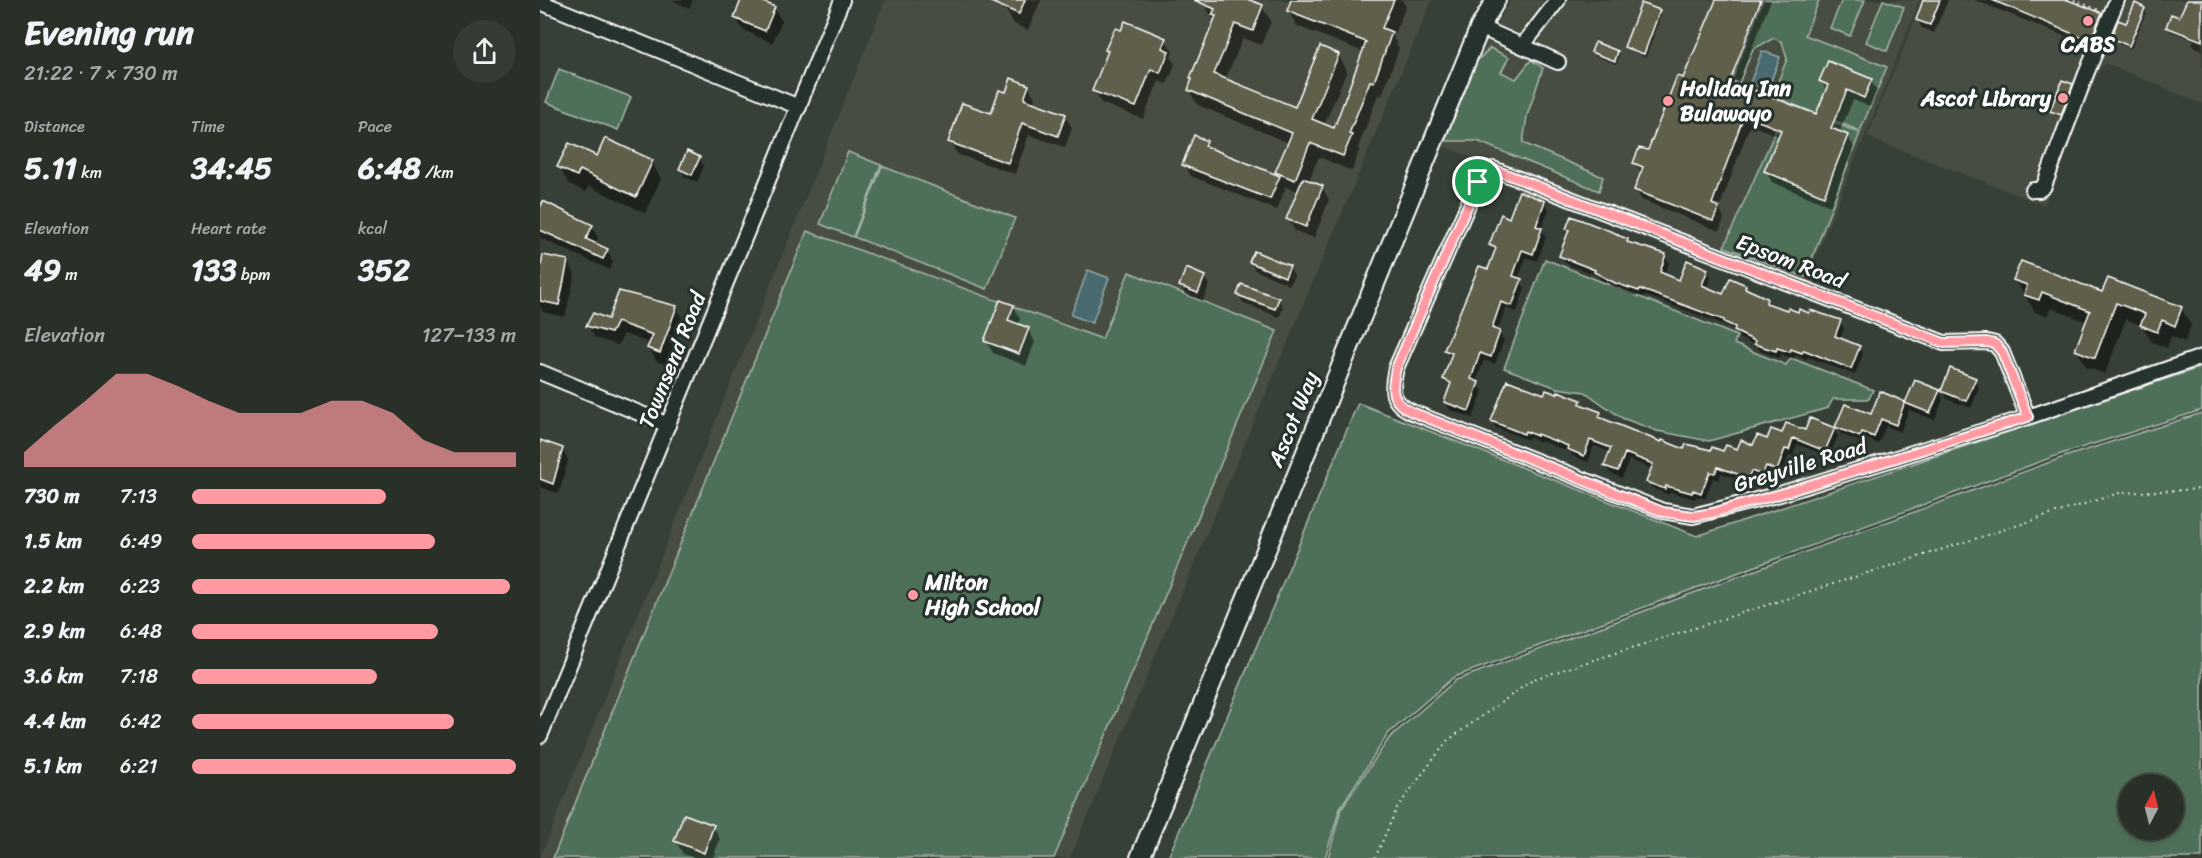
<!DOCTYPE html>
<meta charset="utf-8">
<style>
body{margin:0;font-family:Sriracha,sans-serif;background:#353c34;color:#f1f3f6;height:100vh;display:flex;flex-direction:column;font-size:22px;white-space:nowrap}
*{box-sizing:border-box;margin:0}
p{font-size:20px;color:#a5a9a8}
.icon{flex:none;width:33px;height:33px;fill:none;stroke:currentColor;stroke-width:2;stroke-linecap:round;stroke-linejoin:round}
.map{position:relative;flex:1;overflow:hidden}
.sheet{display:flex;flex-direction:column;background:#293028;width:540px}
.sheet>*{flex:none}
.needle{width:39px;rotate:7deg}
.buttons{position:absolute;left:1578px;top:774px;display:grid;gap:12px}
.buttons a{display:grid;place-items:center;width:66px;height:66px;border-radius:50%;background:#293028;box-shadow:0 3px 9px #0003,0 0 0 2px #454b45;font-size:30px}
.pin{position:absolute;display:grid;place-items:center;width:51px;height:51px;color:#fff;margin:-26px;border:3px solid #fff;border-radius:50%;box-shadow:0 2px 6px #0007}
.round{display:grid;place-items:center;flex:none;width:63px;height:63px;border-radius:32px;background:#353c34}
.headline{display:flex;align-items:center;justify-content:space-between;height:102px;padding:0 24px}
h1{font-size:33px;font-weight:700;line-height:45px}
.stats{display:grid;grid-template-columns:repeat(3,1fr);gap:9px;height:102px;padding:6px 24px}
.stats div{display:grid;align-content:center}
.stats b{font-size:30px;font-weight:700}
.stats small{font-size:16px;font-weight:400}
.stats p{font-size:16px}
.chart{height:168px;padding:12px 24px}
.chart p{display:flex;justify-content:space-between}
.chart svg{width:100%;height:108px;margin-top:6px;fill:#ff9aa2;opacity:.7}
ul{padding:0 24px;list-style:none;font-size:20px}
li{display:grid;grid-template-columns:96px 72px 1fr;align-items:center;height:45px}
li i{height:15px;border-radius:8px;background:#ff9aa2}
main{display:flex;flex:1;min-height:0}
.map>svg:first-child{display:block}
.built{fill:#474d40}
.green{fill:#4f6f58;stroke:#a7b7ac;stroke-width:1.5;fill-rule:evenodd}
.water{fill:#496a6f;stroke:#92a6a9;stroke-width:1.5}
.shadow{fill:#0007}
.building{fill:#605e4b;stroke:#fff;stroke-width:1.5}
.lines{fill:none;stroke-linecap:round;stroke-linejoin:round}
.minor-casing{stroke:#fff;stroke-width:18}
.major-casing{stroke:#fff;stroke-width:22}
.path{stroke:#fff;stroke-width:2;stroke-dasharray:1.5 4.5;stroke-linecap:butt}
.minor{stroke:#26332d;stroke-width:14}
.major{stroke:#26332d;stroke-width:18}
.route-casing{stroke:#fff;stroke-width:12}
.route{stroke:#ff9aa2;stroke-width:8}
.poi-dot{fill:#ff9aa2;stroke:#26332d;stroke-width:2}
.labels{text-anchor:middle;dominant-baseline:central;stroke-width:6;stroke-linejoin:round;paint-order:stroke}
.poi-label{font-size:22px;font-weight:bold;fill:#fff;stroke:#26332d;text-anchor:start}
.street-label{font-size:22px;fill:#fff;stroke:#26332d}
</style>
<main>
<section class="sheet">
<div class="headline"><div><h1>Evening run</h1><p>21:22 · 7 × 730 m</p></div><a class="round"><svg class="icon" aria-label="share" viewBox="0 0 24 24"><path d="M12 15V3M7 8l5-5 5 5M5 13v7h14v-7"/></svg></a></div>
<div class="stats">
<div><p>Distance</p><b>5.11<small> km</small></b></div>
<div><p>Time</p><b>34:45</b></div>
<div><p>Pace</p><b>6:48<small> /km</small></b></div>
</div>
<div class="stats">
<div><p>Elevation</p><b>49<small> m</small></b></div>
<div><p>Heart rate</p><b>133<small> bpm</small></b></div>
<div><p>kcal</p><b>352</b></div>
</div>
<div class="chart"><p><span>Elevation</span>127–133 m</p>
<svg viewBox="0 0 160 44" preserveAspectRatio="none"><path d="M0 44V38L10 27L20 17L30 6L40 6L50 11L60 17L70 22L80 22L90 22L100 17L110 17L120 22L130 33L140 38L150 38L160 38V44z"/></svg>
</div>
<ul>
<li><b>730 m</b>7:13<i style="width:60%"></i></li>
<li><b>1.5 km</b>6:49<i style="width:75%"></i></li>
<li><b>2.2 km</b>6:23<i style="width:98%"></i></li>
<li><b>2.9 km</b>6:48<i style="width:76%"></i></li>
<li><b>3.6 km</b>7:18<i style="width:57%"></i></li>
<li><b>4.4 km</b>6:42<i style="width:81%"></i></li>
<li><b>5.1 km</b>6:21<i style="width:100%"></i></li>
</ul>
</section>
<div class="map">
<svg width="1662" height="858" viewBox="0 0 1662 858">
<rect width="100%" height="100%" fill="#374036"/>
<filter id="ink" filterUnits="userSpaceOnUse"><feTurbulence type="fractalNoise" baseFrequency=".0167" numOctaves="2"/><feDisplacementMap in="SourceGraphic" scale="12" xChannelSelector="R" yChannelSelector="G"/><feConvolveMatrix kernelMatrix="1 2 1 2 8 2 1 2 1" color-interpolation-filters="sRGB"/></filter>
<g filter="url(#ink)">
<g class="built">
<polygon points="345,0 892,0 530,858 0,858"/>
<polygon points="971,0 1380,0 1264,286 897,144 935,57"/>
<polygon points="1383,0 1662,0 1662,104 1566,63 1560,68 1504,205 1327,137"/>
</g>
<g class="green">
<polygon points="1223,0 1279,0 1265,35 1347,67 1320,131 1232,96 1247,59 1242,42 1234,38 1213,49 1199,83 1192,80"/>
<polygon points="1302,0 1325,0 1310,36 1290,28"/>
<polygon points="1343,0 1364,7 1347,51 1326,42"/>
<polygon points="950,48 969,57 961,72 976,79 991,60 1003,68 987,116 983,143 1063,177 1059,191 937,141 905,141 936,62"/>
<polygon points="19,69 91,97 78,130 6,102"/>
<polygon points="1277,116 1320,133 1265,277 1184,247 1236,130 1248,135"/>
<polygon points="308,152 341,165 313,237 280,224"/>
<polygon points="342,166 475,218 447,289 314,237"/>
<polygon points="267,231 562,339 589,272 737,331 514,858 13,858"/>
<polygon points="1005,259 1197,336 1194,344 1246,365 1251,358 1333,390 1329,399 1293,399 1288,408 1169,441 1117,431 1082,418 1045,392 1017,388 964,368"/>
<polygon points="1662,367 1662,410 1521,454 914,677 848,734 800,808 785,858 628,858 818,403 1157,536"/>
<path d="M1662 413V858H788L801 809 850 737 916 680 1524 457ZM1634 784V830H1588V784Z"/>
</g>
<g class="water">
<polygon points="1222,51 1240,57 1228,89 1210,83"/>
<polygon points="548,270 569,278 552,323 531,315"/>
</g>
<g class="shadow">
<polygon points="132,0 153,0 149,8"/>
<polygon points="203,0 216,0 234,8 242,21 232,43 203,30 195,18"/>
<polygon points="457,0 501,0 488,30 474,24 464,7"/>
<polygon points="666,0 716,0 715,4 722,7 731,21 721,45 703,38 685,80 756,109 798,55 807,70 784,125 795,130 824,52 757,26 749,11 753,0 862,0 866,6 853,37 859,48 842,96 838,95 818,148 819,151 812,171 779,157 768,182 782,187 789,200 774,238 755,231 748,218 759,192 744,186 745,189 737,210 651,176 644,165 666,142 670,150 741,178 737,171 749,143 658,105 649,90 676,20 673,19 664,4"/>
<polygon points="1177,0 1231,0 1197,86 1276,116 1287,91 1281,81 1331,81 1337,91 1330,107 1313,100 1299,133 1307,136 1314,147 1290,206 1232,182 1226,171 1239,136 1210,125 1179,209 1184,218 1179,231 1102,200 1096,190 1102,175 1095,163 1109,152 1144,80"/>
<polygon points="1385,0 1408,0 1394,33 1382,28 1377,20"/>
<polygon points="1434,0 1524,0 1561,15 1565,23 1554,48"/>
<polygon points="1648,0 1662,0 1662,51 1654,48 1652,45 1654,40 1630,31 1628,27 1640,19"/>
<polygon points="1604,9 1606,12 1591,49 1575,42 1572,38"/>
<polygon points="1119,11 1121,15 1106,57 1088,50 1086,47"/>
<polygon points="581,32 625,39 633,52 631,57 635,65 627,84 619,81 603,119 561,103 554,91 569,53 567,50"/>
<polygon points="1053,52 1077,52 1080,55 1076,64 1055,56"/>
<polygon points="1532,85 1534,89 1523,118 1514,114 1512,111"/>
<polygon points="488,86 495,98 493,104 525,115 532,128 525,147 489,135 475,174 417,154 410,141 452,115 466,94"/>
<polygon points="57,158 112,162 121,179 105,213 49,186 46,192 29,184 19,167"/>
<polygon points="159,158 164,166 157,182 145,177 141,169"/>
<polygon points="1004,202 1009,210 1001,230 1006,237 997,261 986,257 978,280 985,288 977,312 966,308 957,332 964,340 955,364 944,360 936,382 943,391 933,418 910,410 906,402 911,388 905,379 912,358 906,350 949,271 955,253 951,245 970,220"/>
<polygon points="0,211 52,226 58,238 55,245 67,250 73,262 70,270 0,238"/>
<polygon points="1028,229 1078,237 1087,241 1089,244 1125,256 1129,263 1124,275 1140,282 1167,270 1171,277 1167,289 1184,296 1205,286 1208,291 1226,299 1230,306 1300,322 1304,329 1300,339 1319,347 1323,354 1315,375 1268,357 1266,359 1255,355 1254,359 1241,354 1240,358 1220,351 1217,346 1199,338 1196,332 1188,326 1104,295 1103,297 1092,295 1070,286 1068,283 1060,279 1057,275 1025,263 1021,256 1030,233"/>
<polygon points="28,262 35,274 25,317 3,312 0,307 0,278"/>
<polygon points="711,262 749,267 754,275 750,285 715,270"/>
<polygon points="664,277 669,285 663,301 645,294 641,286"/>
<polygon points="1475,280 1641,308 1651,325 1645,342 1631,336 1627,348 1612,342 1602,326 1586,319 1565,374 1546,367 1537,350 1547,322 1511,308 1508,316 1495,312"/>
<polygon points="699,295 738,299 743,307 739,317 703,303"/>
<polygon points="473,306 480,319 478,326 488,329 495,342 486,366 453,353 446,341"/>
<polygon points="136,307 143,320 127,365 116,361 109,348 111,344 84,334 78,345 55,338 48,326"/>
<polygon points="1435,379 1439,387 1431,408 1407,399 1403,391"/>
<polygon points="1375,382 1399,391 1403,399 1395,420 1371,411 1370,408 1360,432 1346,426 1338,444 1327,439 1325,444 1301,434 1297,427 1332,416 1364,403 1366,405"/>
<polygon points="1005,396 1040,401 1043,407 1060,413 1064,421 1122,444 1145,451 1184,453 1198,451 1243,435 1294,429 1298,436 1289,457 1257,444 1253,456 1249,455 1240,477 1230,473 1226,481 1214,477 1212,484 1181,473 1179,480 1173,478 1165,499 1157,496 1155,499 1130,492 1129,495 1112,488 1108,481 1113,469 1089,460 1082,478 1070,473 1066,466 1071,452 1054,446 1048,462 1033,456 1030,452 1001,441 1000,442 989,437 988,440 956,428 952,421"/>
<polygon points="0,442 22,449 28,460 19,494 0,487"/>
<polygon points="173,826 180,839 173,858 154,858 143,854 136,841"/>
</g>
<g class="building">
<polygon points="201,0 219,0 235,7 225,31 194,18"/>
<polygon points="446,0 485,0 479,14"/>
<polygon points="654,0 710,0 723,5 713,31 695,24 674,74 755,107 780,46 799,54 772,119 794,128 826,42 747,11 751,0 854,0 842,28 852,32 834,82 830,81 809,134 812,135 803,156 770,143 755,180 735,172 752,133 648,90 652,79 650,78 676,16 672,15 675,9"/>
<polygon points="1176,0 1221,0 1190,81 1276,114 1288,85 1279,81 1288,61 1332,79 1324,98 1307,90 1291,128 1308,135 1284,196 1224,171 1241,130 1204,115 1172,204 1179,207 1173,221 1094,190 1103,167 1093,163 1099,148 1108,150 1137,76 1143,78"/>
<polygon points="1383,0 1400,0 1390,25 1376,20"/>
<polygon points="1452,0 1528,0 1562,13 1550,41"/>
<polygon points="1647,0 1662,0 1662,41 1626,27 1631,14 1639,17"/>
<polygon points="1101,3 1120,10 1104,54 1084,47"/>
<polygon points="1595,3 1605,8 1589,46 1571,38 1578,20 1586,23"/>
<polygon points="585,21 626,38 622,48 629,51 620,73 611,69 596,107 552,91 568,51 565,50 575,28 581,30"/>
<polygon points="1055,42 1078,51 1075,61 1051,52"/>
<polygon points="471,78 489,85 484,99 526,114 518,136 482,123 468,163 408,142 422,103 451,113 459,90 466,92"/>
<polygon points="1522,80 1533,84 1521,115 1510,111"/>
<polygon points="654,135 667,141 665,146 740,176 730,199 642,165"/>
<polygon points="65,138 113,160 96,197 40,170 37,176 17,167 29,143 57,156"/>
<polygon points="147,151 160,157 152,175 139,169"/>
<polygon points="763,178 783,186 766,227 746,219"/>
<polygon points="979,191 1005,201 996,226 1002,228 993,254 982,250 973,276 982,279 972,306 961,302 952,328 960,331 951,357 940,353 931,379 939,382 929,411 904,402 911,383 903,379 912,353 904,350 939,266 948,269 956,248 949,245 961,214 969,218"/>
<polygon points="3,201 53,225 46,239 68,249 63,259 0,230 0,208"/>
<polygon points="1031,216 1078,234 1077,235 1088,239 1087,242 1126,254 1120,272 1139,280 1147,260 1168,269 1162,285 1183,294 1190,278 1206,285 1205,288 1227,298 1226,303 1247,310 1248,308 1258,312 1259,309 1269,313 1270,310 1301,320 1295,336 1320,346 1311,369 1264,350 1262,353 1251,349 1250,352 1237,348 1236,351 1214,344 1215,341 1194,331 1195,327 1184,322 1184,320 1100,289 1099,291 1075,283 1054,272 1055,270 1019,256 1029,230 1026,229"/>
<polygon points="714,251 750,266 745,277 709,262"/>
<polygon points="3,255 28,260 19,305 0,301 0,271"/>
<polygon points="1481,261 1562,292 1568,278 1642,307 1635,326 1622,320 1617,332 1600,325 1605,314 1576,303 1555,358 1535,350 1550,311 1502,292 1499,300 1484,295 1487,285 1473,280"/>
<polygon points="646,268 665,276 658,293 639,286"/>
<polygon points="701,284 739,298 735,309 697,295"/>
<polygon points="79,291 137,306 120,353 107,348 113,335 77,322 71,333 46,326 53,313 68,319"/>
<polygon points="460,300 474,305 468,320 489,328 479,354 444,341"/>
<polygon points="1410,368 1436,378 1426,401 1401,391"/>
<polygon points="967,380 1004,394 1006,390 1017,394 1018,391 1028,395 1041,400 1040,404 1061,412 1059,417 1121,442 1122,440 1144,449 1146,444 1171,450 1172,447 1183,451 1186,445 1197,449 1201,440 1213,445 1217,435 1227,439 1231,429 1242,433 1246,423 1265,430 1270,418 1295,428 1285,451 1253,438 1249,450 1245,449 1237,471 1226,466 1222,475 1211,471 1208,478 1178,467 1175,473 1170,472 1161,493 1153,490 1152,493 1126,486 1125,489 1106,482 1113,464 1085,453 1078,471 1064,466 1071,448 1050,440 1044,456 1027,449 1028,446 997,434 997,436 985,431 984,434 951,421"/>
<polygon points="1375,380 1400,390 1390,413 1365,403"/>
<polygon points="1340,391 1365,402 1356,425 1341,419 1334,437 1322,432 1320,437 1295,427 1305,404 1331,414"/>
<polygon points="0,440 23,448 13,484 0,479"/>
<polygon points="144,814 174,825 164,853 134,841"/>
</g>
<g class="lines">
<g class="minor-casing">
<g id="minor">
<polyline points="0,2 259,107"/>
<polyline points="940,27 1018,62"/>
<polyline points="983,45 1018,0"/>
<polyline points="1493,190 1499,190 1504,186 1546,74 1577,0"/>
<polyline points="0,372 128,425"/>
<path d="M1488 417 1462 352 1455 344 1447 342 1404 343 953 169 944 173 938 182 856 368C851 390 850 402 872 412L1123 511 1153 516 1240 494 1488 417 1662 357"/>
<polyline points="0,736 302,0"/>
</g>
</g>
<g class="major-casing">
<polyline id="major" points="600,858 940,27 956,0"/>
</g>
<g class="path">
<polyline points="1534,0 1559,10"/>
<polyline points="835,858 857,808 907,741 994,679 1579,493 1662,489"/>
</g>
<use href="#minor" class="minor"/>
<use href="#major" class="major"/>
</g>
</g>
<g class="lines" filter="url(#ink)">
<g class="route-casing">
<path id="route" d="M953 169 1404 343 1447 342 1455 344 1462 352 1488 417 1240 494 1172 513 1154 516 1123 512 872 412C850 402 851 390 856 368L938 182 944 173Z"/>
</g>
<use href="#route" class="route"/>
</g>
<g class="poi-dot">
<circle cx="1548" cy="21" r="6"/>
<circle cx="1523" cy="98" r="6"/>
<circle cx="1128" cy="101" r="6"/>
<circle cx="373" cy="595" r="6"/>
</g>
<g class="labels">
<g class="poi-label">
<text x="1548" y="44" text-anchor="middle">CABS</text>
<text x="1140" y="88">Holiday Inn<tspan x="1140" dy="25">Bulawayo</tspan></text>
<text x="1511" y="98" text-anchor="end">Ascot Library</text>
<text x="385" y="582">Milton<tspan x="385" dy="25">High School</tspan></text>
</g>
<g class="street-label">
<text transform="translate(1251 261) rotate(21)">Epsom Road</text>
<text transform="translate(132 360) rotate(-68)">Townsend Road</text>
<text transform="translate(753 419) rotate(-68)">Ascot Way</text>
<text transform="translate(1260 465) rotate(-17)">Greyville Road</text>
</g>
</g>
</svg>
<div class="buttons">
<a><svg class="needle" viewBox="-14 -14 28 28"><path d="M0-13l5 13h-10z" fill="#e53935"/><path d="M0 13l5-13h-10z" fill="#a5a9a8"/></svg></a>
</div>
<div class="pin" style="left:938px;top:182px;background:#1e9e55"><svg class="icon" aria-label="arrive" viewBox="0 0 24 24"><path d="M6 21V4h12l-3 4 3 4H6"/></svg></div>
</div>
</main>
